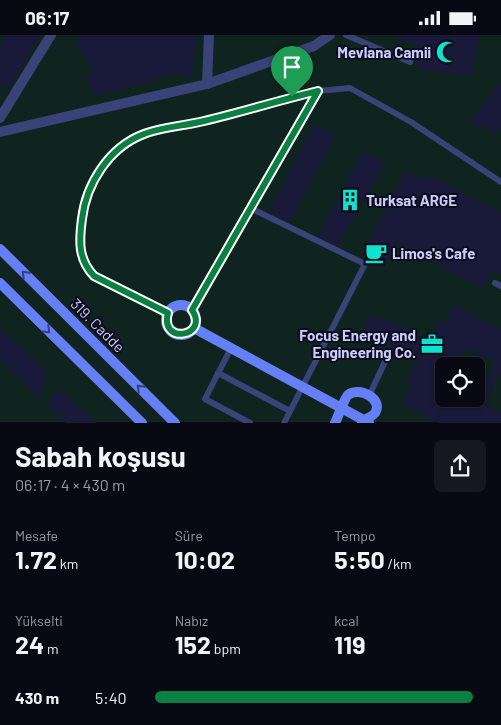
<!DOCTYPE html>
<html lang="tr">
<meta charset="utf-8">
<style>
body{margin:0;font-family:Barlow,sans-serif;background:#171722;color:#f1f3f6;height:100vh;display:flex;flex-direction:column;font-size:19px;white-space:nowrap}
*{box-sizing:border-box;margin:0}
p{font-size:16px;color:#999aa0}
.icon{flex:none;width:28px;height:28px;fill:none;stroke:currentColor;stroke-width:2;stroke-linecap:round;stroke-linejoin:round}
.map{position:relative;height:388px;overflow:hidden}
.drawer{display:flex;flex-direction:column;background:#090914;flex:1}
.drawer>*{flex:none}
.buttons{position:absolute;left:435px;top:322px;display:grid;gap:10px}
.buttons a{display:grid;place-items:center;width:50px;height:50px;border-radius:8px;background:#090914;box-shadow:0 2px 8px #0003,0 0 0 1px #292a34;font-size:25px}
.pin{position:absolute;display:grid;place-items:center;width:42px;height:42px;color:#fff;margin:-51px -21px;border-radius:50% 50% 50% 0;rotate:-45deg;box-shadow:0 0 5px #0007}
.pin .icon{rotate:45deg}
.round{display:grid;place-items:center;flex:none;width:52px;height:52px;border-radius:8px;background:#171722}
.head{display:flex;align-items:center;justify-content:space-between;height:85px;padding:0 15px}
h1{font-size:28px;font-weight:700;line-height:38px}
.figures{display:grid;grid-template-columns:repeat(3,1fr);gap:8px;height:85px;padding:5px 15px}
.figures div{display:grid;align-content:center}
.figures b{font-size:25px;font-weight:700}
.figures small{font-size:14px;font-weight:400}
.figures p{font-size:14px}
ul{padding:0 15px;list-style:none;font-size:16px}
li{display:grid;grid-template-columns:80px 60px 1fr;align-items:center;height:38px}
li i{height:12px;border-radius:6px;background:#0b8043}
.status{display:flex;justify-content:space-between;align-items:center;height:35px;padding:0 25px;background:#090914;direction:ltr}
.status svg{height:14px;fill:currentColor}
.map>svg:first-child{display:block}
.green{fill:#0f241f;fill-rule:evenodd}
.building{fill:#19193a;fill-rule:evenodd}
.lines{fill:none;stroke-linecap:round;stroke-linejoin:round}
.lane{stroke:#394377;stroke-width:6}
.street{stroke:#394377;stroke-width:10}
.secondary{stroke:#657ff6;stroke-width:10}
.oneway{stroke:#34407d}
.route-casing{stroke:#fff;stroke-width:10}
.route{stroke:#0b8043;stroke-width:6}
.labels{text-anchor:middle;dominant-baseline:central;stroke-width:4;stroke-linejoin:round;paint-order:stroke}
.poi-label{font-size:15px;font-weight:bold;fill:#c8cdfc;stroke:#0c0c1a;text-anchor:end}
.street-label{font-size:15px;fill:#c8cdfc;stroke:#0c0c1a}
</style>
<div class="status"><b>06:17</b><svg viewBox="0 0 49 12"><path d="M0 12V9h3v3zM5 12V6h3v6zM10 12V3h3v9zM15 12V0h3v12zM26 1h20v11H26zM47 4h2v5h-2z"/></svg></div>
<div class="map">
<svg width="501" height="388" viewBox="0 0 501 388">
<rect width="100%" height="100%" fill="#0c0c1a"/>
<path class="green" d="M0 0H501V387H0ZM444 331H476V364H444Z"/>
<g class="building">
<polygon points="7,0 40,0 8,54 0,49 0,11"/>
<polygon points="83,0 197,0 192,42 169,38 145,49 144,48 94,61 86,41 94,35 76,7"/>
<polygon points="395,0 480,0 471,41 417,34 419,10 395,3"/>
<polygon points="501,47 501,92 495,100 484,90 479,94 471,86"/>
<polygon points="314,90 336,100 290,187 269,177"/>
<polygon points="363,116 385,127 338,210 318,201"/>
<polygon points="406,136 424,145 427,139 501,178 501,240 492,235 483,253 396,208 384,231 362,219"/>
<path d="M454 270 501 295V337L484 369 501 378V388H439L402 368 411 350 406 348 417 326 374 303 375 301 363 295 371 279 383 285 384 283 428 306 440 284 445 287ZM465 313 495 328 474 369 464 364H444V353L440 351 444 344V331H455Z"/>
<polygon points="0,293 45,335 41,364 0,325"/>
<polygon points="63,356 96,388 66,388 49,371 52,360"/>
</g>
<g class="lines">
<g class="lane">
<polyline points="346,0 410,27"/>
<polyline points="250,173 318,56 350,53 411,87 501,147"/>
<polyline points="495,248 501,251"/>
<polyline points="192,275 250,173 365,229 284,388"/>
<path d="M168 279 94 241C78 224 79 206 82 184 86 149 109 112 144 99 162 92 184 91 204 86 242 77 280 65 318 56"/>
<polyline points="231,313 205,364 250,388"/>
<polyline points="218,338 290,376"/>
<polyline points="369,361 390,316"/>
</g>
<g class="street">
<polyline points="207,49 209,0"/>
<polyline points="0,83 51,0"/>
<polyline points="0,97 207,49 314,11 330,0"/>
</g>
<g class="secondary">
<polyline points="0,214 175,388"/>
<polyline points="0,248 142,388"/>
<circle cx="181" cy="285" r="15"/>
<polyline points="194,293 369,388"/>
<path d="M335 388C338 382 345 362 348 360 359 351 384 364 375 378 371 383 366 383 362 387"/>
</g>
</g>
<defs><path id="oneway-chevron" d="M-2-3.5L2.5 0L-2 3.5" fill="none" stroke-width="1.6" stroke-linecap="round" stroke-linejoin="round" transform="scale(1.25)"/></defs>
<g class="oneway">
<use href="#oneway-chevron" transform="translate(25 239) rotate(-135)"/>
<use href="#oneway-chevron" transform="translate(47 295) rotate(44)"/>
<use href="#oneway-chevron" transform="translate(140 353) rotate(-135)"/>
</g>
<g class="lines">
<g class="route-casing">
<path id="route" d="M318 56 192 275C210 302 159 310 168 278L94 241C78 224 79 206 82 184 86 149 109 112 144 99 162 92 184 91 204 86 242 77 280 65 318 56Z"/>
</g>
<use href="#route" class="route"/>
</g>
<defs>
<g id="mosque-bare" transform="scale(1.725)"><path d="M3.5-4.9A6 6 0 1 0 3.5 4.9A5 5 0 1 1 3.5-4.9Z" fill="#0de3cd" stroke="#0c0c1a" stroke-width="2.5" paint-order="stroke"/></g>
<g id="building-bare" transform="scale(1.725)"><path d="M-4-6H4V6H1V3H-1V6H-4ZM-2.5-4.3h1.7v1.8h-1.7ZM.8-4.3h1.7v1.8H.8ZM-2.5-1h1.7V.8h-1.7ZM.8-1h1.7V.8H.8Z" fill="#0de3cd" stroke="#0c0c1a" stroke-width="2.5" paint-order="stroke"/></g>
<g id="cafe-bare" transform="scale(1.725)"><path d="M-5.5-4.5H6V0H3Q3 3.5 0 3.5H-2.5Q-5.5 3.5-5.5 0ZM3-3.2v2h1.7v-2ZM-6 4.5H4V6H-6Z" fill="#0de3cd" stroke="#0c0c1a" stroke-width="2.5" paint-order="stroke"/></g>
<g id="office-bare" transform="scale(1.725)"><path d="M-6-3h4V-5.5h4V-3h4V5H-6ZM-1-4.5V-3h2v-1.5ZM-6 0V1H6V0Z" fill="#0de3cd" stroke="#0c0c1a" stroke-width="2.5" paint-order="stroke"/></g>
</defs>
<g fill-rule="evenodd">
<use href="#mosque-bare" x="447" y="17"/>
<use href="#building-bare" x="350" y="165"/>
<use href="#cafe-bare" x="376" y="218"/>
<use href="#office-bare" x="432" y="309"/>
</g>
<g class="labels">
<g class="poi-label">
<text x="431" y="17">Mevlana Camii</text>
<text x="366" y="165" text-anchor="start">Turksat ARGE</text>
<text x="392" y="218" text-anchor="start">Limos's Cafe</text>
<text x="416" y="300">Focus Energy and<tspan x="416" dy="17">Engineering Co.</tspan></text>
</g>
<g class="street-label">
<text transform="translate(98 290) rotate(45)">319. Cadde</text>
</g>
</g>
</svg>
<div class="buttons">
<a><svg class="icon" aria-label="locate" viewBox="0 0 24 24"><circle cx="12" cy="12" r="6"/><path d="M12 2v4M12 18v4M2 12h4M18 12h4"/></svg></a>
</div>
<div class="pin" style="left:292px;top:62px;background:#1e9e55"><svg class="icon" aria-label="arrive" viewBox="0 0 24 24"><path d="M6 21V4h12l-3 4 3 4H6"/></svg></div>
</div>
<section class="drawer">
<div class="head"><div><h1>Sabah koşusu</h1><p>06:17 · 4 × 430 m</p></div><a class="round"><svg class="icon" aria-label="share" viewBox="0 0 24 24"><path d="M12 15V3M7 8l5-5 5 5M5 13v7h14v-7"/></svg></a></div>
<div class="figures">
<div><p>Mesafe</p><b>1.72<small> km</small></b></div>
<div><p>Süre</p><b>10:02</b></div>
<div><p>Tempo</p><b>5:50<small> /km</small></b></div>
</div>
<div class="figures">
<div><p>Yükselti</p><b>24<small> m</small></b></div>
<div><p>Nabız</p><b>152<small> bpm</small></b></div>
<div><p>kcal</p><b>119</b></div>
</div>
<ul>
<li><b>430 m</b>5:40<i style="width:96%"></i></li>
</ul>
</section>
